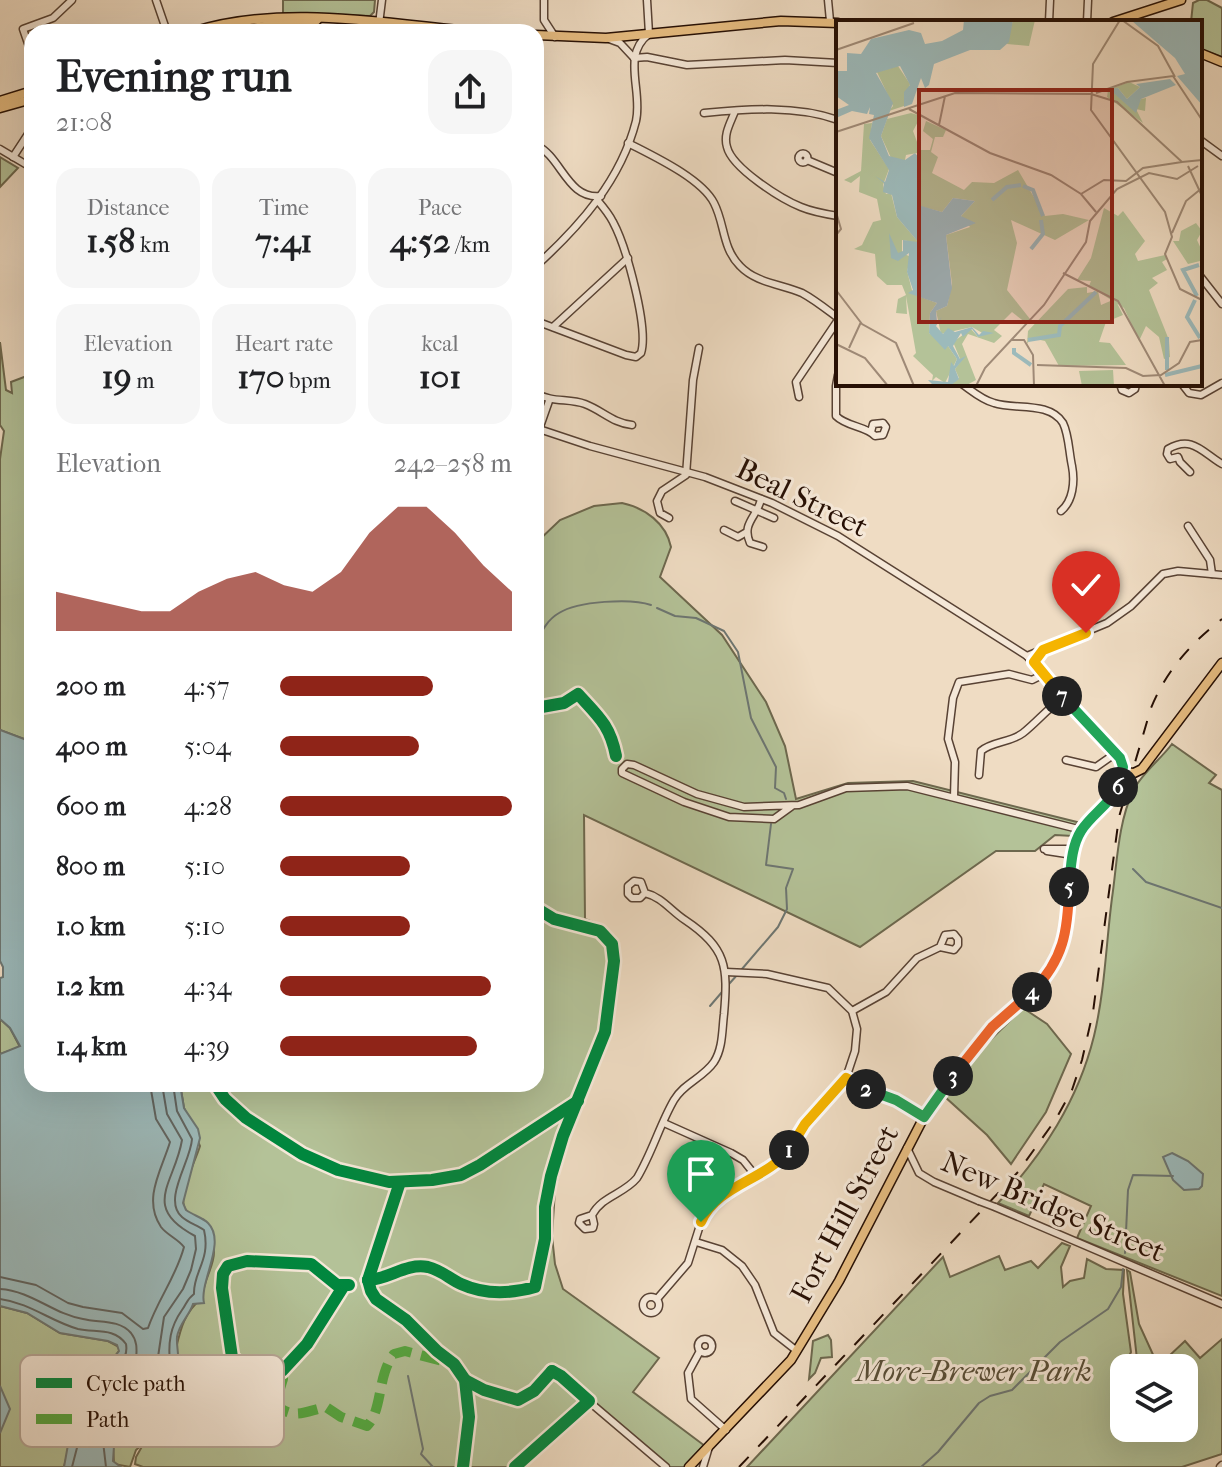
<!DOCTYPE html>
<meta charset="utf-8">
<style>
body{margin:0;font-family:"IM FELL French Canon",serif;background:#f6f6f6;color:#202124;height:100vh;display:flex;flex-direction:column;font-size:30px;white-space:nowrap}
*{box-sizing:border-box;margin:0}
p{font-size:26px;color:#757577}
.icon{flex:none;width:44px;height:44px;fill:none;stroke:currentColor;stroke-width:2;stroke-linecap:round;stroke-linejoin:round}
.map{position:relative;flex:1;overflow:hidden}
.panel{position:absolute;left:24px;top:24px;width:520px;height:1068px;display:flex;flex-direction:column;background:#fff;border-radius:24px;box-shadow:0 8px 32px #0002}
.panel>*{flex:none}
.controls{position:absolute;left:1110px;top:1354px;display:grid;gap:16px}
.controls a{display:grid;place-items:center;width:88px;height:88px;border-radius:16px;background:#fff;box-shadow:0 8px 32px #0002;font-size:40px}
.pin{position:absolute;display:grid;place-items:center;width:68px;height:68px;color:#fff;margin:-82px -34px;border-radius:50% 50% 50% 0;rotate:-45deg;box-shadow:0 0 8px #0007}
.pin .icon{rotate:45deg}
.km{position:absolute;width:40px;height:40px;margin:-20px;border-radius:50%;background:#222;color:#fff;font-size:22px;line-height:40px;text-align:center}
.round{display:grid;place-items:center;flex:none;width:84px;height:84px;border-radius:24px;background:#f6f6f6}
.summary{display:flex;align-items:center;justify-content:space-between;height:136px;padding:0 32px}
h1{font-size:44px;font-weight:700;line-height:60px}
.stats{display:grid;grid-template-columns:repeat(3,1fr);gap:12px;height:136px;padding:8px 32px}
.stats div{display:grid;align-content:center;border-radius:20px;background:#f6f6f6;text-align:center}
.stats b{font-size:34px;font-weight:700}
.stats small{font-size:22px;font-weight:400}
.stats p{font-size:22px}
.chart{height:224px;padding:16px 32px}
.chart p{display:flex;justify-content:space-between}
.chart svg{width:100%;height:144px;margin-top:8px;fill:#8f2418;opacity:.7}
ul{padding:0 32px;list-style:none;font-size:26px}
li{display:grid;grid-template-columns:128px 96px 1fr;align-items:center;height:60px}
li i{height:20px;border-radius:10px;background:#8f2418}
.map>svg:first-child{display:block}
.green{fill:#b4c298;stroke:#6d684e;stroke-width:2}
.water{fill:#9cbabb;stroke:#6d7672;stroke-width:2}
.lines{fill:none;stroke-linecap:round;stroke-linejoin:round}
.shore{stroke:#616460;stroke-width:2}
.stream{stroke:#6d7672;stroke-width:2}
.minor-casing{stroke:#584234;stroke-width:9}
.major-casing{stroke:#260f04;stroke-width:11}
.minor{stroke:#f5e8d8;stroke-width:6}
.major{stroke:#e8be82;stroke-width:8}
.rail{stroke:#260f04;stroke-width:2;stroke-dasharray:14 14;stroke-linecap:butt}
.minor-bridge-casing{stroke:#584234;stroke-width:9;stroke-linecap:butt}
.minor-bridge{stroke:#f5e8d8;stroke-width:6}
.quiet{stroke:#53a840;stroke-width:10;stroke-dasharray:20 10;stroke-linecap:butt}
.cycleway-casing{stroke:#f5e8d8;stroke-width:17}
.cycleway{stroke:#00873e;stroke-width:12}
.split-1-casing{stroke:#fff;stroke-width:16}
.split-2-casing{stroke:#fff;stroke-width:16}
.split-3-casing{stroke:#fff;stroke-width:16}
.split-4-casing{stroke:#fff;stroke-width:16}
.split-5-casing{stroke:#fff;stroke-width:16}
.split-6-casing{stroke:#fff;stroke-width:16}
.split-7-casing{stroke:#fff;stroke-width:16}
.split-8-casing{stroke:#fff;stroke-width:16}
.split-1{stroke:#f5b400;stroke-width:10}
.split-2{stroke:#f5b400;stroke-width:10}
.split-3{stroke:#22a559;stroke-width:10}
.split-4{stroke:#f0652b;stroke-width:10}
.split-5{stroke:#f0652b;stroke-width:10}
.split-6{stroke:#22a559;stroke-width:10}
.split-7{stroke:#22a559;stroke-width:10}
.split-8{stroke:#f5b400;stroke-width:10}
.labels{text-anchor:middle;dominant-baseline:central;stroke-width:6;stroke-linejoin:round;paint-order:stroke}
.street-label{font-size:30px;fill:#260f04;stroke:#f5e8d8}
.park-label{font-size:30px;font-style:italic;fill:#584e38;stroke:#f5e8d8}
.inset-river{fill:none;stroke:#9cbabb;stroke-width:4}
.inset-road{fill:none;stroke:#9f8a77;stroke-width:2}
.view{fill:#8f2418;fill-opacity:0.15;stroke:#8f2418;stroke-width:4}
.inset-edge{fill:none;stroke:#260f04;stroke-width:4}
.key{fill:#f5e8d8;stroke:#b7a798;stroke-width:2}
.key-label{font-size:22px;fill:#260f04}
</style>
<div class="map">
<svg width="1222" height="1467" viewBox="0 0 1222 1467">
<rect width="100%" height="100%" fill="#efdcc3"/>
<filter id="stains"><feTurbulence type="fractalNoise" baseFrequency=".0025" numOctaves="4"/><feColorMatrix values="0 0 0 0 .2 0 0 0 0 .09 0 0 0 0 .02 0 0 0 .5 -.17"/></filter>
<radialGradient id="worn" r=".72"><stop offset=".6" stop-color="#630" stop-opacity="0"/><stop offset="1" stop-color="#630" stop-opacity=".3"/></radialGradient>
<g class="green">
<polygon points="283,0 375,0 374,12 370,16 283,13"/>
<polygon points="1199,0 1207,0 1222,8 1222,57 1200,49 1200,22 1191,22 1193,3"/>
<polygon points="0,157 18,168 0,187"/>
<polygon points="0,342 6,390 12,393 11,382 32,374 32,742 0,730 0,459 4,431 0,425"/>
<path d="M622 503C645 508 666 523 671 547L660 577 722 635 766 702 785 746 796 799 848 783 913 781 1077 822 1073 836 1055 835 1035 851H996L860 947 584 815 585 919 604 926 612 934 616 944 619 966 612 1025 564 1151 555 1190 552 1236 555 1264 563 1289 659 1358 633 1392 705 1446 684 1467H669L592 1402 522 1467H143L135 1464 136 1457 144 1443 136 1450 130 1467 114 1464C113 1441 111 1417 109 1393L128 1383 169 1374C180 1344 176 1319 203 1297 202 1282 214 1268 214 1252 214 1242 207 1229 204 1220 198 1218 190 1215 186 1210 176 1198 196 1160 200 1146L184 1108 180 1084H536V543L560 520 594 506Z"/>
<path d="M1172 744 1216 775 1209 783 1222 790V1296L1077 1238 1091 1206 1044 1184 1029 1216 998 1203C1043 1154 1078 1101 1094 1036 1105 990 1106 944 1112 898 1117 864 1118 823 1133 791 1141 774 1161 759 1172 744Z"/>
<polygon points="1023,1008 1047,1024 1071,1054 1046,1112 1011,1164 987,1135 944,1096 972,1058"/>
<polygon points="0,1019 10,1028 20,1047 0,1054"/>
<polygon points="1062,1243 1070,1246 1061,1267 1063,1287 1070,1281 1084,1278 1087,1259 1106,1269 1124,1270 1123,1294 1131,1352 1124,1368 1124,1428 1184,1428 1184,1368 1138,1368 1127,1270 1130,1272 1139,1324 1155,1359 1158,1355 1168,1357 1185,1341 1200,1358 1222,1339 1222,1454 1182,1467 747,1467 943,1257 950,1277 999,1256 1005,1270 1031,1261 1038,1268"/>
<path d="M0 1306 27 1313 60 1333 108 1341 119 1347V1351C106 1370 76 1375 81 1401 70 1413 74 1426 71 1440 69 1449 66 1458 64 1467H0Z"/>
<polygon points="828,1335 831,1340 832,1357 821,1358 815,1373 809,1379 813,1341"/>
</g>
<g class="water">
<path d="M0 730 32 742V1084H180L184 1108 198 1129 200 1138 183 1203 186 1210C193 1215 203 1218 208 1223 227 1242 199 1282 204 1303L193 1304C189 1316 179 1324 177 1337 176 1347 181 1360 176 1368 168 1380 143 1382 131 1383 123 1383 115 1391 109 1393L114 1421 110 1428 114 1446 113 1461 121 1467H64L74 1411 81 1401C76 1375 107 1370 119 1351L117 1345 108 1341 60 1333 27 1313 0 1306V1054L20 1046 10 1028 0 1019V978L3 977V967L0 961Z"/>
<polygon points="1172,1153 1188,1161 1203,1174 1202,1186 1199,1189 1184,1190 1173,1180 1163,1157"/>
<polygon points="0,1386 10,1409 0,1433"/>
</g>
<g class="lines">
<g class="shore">
<path d="M0 1277 36 1285 68 1303 83 1307 122 1313 143 1329 148 1328C158 1299 176 1277 184 1247 178 1239 167 1235 161 1227 142 1199 162 1169 170 1142L156 1119 150 1084"/>
<path d="M0 1289C32 1291 53 1314 83 1319 99 1323 119 1319 131 1333 139 1343 136 1353 136 1363L158 1357 164 1317 183 1289 191 1270 196 1249 195 1236C140 1207 175 1183 182 1140L167 1114 162 1084"/>
<path d="M0 1299C30 1303 50 1321 78 1329 95 1333 114 1327 126 1344 130 1367 103 1374 90 1386L89 1404 81 1414 79 1440 72 1467"/>
<path d="M106 1467 102 1433 105 1418 102 1390 106 1383 114 1382 126 1375 142 1374 170 1363C168 1343 170 1327 182 1310 187 1303 187 1299 194 1294 193 1272 211 1260 204 1230 197 1225 189 1223 182 1217 162 1200 191 1161 192 1139L177 1111 173 1084"/>
</g>
<g class="stream">
<polyline points="657,608 675,616 696,618 724,631 738,652 751,718 776,767 775,788 784,793 786,799"/>
<path d="M536 642C542 631 547 620 559 613 578 601 631 598 651 605"/>
<polyline points="1133,869 1146,882 1222,908"/>
<polyline points="742,969 778,927 787,909 786,888 793,869 766,865 771,824"/>
<polyline points="729,984 738,974"/>
<polyline points="710,1006 722,992"/>
<polyline points="1125,1253 1128,1190 1133,1175 1173,1176"/>
<polyline points="408,1376 423,1449 421,1454 433,1467"/>
<path d="M149 1435C162 1423 189 1410 205 1417L196 1428V1432L217 1439"/>
<polyline points="921,1467 938,1452 979,1403 990,1396 1012,1390 1060,1342 1108,1309 1121,1287 1123,1269"/>
</g>
<g class="minor-casing">
<g id="minor">
<polyline points="156,0 167,32"/>
<polyline points="544,0 544,20 555,37"/>
<polyline points="828,0 830,21"/>
<polyline points="1049,22 1050,0"/>
<polyline points="1087,22 1088,0"/>
<polyline points="378,32 382,0"/>
<polyline points="609,39 620,43 634,58"/>
<polyline points="32,55 23,29 53,18 72,0"/>
<polyline points="634,58 647,57 687,65 785,60 838,63"/>
<path d="M735 111C731 122 723 134 727 147 732 168 781 199 801 207 813 212 825 214 838 216"/>
<path d="M704 113C747 109 796 105 838 120"/>
<polyline points="1200,140 1222,156"/>
<path d="M628 143C653 156 701 178 714 203 725 224 722 248 740 266 756 283 781 284 802 293 815 300 826 309 838 318"/>
<path d="M536 145C562 157 567 200 601 196"/>
<polyline points="0,149 32,168"/>
<circle cx="803" cy="158" r="4.5"/>
<polyline points="13,157 32,128"/>
<polyline points="807,160 838,173"/>
<path d="M536 266C580 226 621 180 636 121 643 91 621 55 649 34L647 0"/>
<polyline points="1200,276 1222,304"/>
<path d="M536 321 626 355 636 357 641 353C649 328 626 246 613 222 609 214 604 208 598 201"/>
<polyline points="553,327 628,258"/>
<path d="M838 375 836 386V416C847 427 866 426 875 436L883 435 886 427 883 423 873 424 871 432"/>
<path d="M962 384C972 391 982 400 994 403 1015 410 1049 401 1063 423 1069 435 1069 453 1072 466 1075 482 1073 501 1061 511"/>
<polyline points="1120,384 1122,390 1129,393 1135,389 1136,384"/>
<polyline points="1182,384 1189,393 1201,395 1222,383"/>
<path d="M536 393C552 403 568 398 585 404 603 411 613 423 632 425"/>
<polyline points="799,397 796,382 838,320"/>
<polyline points="536,428 590,446 705,477 772,503 838,536 1027,656 1067,702 1116,753 1123,763 1122,772"/>
<polyline points="536,438 549,401"/>
<path d="M1190 472 1180 462 1178 457 1170 459 1167 454 1168 449C1192 435 1202 452 1222 464"/>
<path d="M761 499C758 516 741 523 750 543L763 547"/>
<polyline points="735,501 774,518"/>
<polyline points="669,518 660,513 657,501 662,491 686,475 693,380 699,348"/>
<polyline points="1188,526 1210,560 1212,574"/>
<polyline points="724,530 738,537 745,533"/>
<polyline points="1027,656 1107,623 1131,606 1163,574 1178,571 1222,575"/>
<polyline points="1066,760 1096,767 1116,753"/>
<path d="M979 775 981 751C993 741 1010 743 1023 733 1037 722 1048 708 1063 698"/>
<polyline points="954,797 955,762 948,739 953,698 959,682 1009,674 1032,680 1044,674"/>
<polyline points="792,806 774,819 729,817 684,802 622,773 622,769 627,764 634,765 697,794 744,807 799,805 846,788 907,786 1082,830"/>
<polyline points="1044,849 1074,849"/>
<polyline points="1047,851 1073,855"/>
<polyline points="852,1011 886,992 917,958 940,947 954,950 958,945 958,939 954,934 945,935 940,947"/>
<path d="M846 1078C871 1094 899 1101 924 1117"/>
<polyline points="664,1123 731,1153 743,1160 755,1175"/>
<polyline points="907,1148 919,1173 934,1182 979,1201"/>
<polyline points="995,1207 1222,1304"/>
<path d="M592 1215 580 1219 579 1223 585 1229 593 1228 594 1224 592 1215C602 1196 624 1194 637 1178 652 1153 660 1124 674 1100 684 1083 703 1078 714 1062 723 1048 722 1030 724 1014 728 967 727 948 685 920 671 911 662 897 645 893L640 898H632L628 894V886L634 881 641 882 645 893"/>
<polyline points="696,1242 722,1250 742,1266 755,1285 774,1333 797,1351"/>
<circle cx="651" cy="1305" r="8"/>
<polyline points="657,1299 688,1263 701,1222 709,1208 783,1158 805,1124 846,1078 855,1051 857,1029 852,1011 828,988 767,974 726,972"/>
<circle cx="705" cy="1346" r="7"/>
<polyline points="700,1351 688,1373 691,1399 726,1430"/>
<polyline points="593,1405 666,1467"/>
<polyline points="703,1467 709,1447"/>
<polyline points="1220,1467 1222,1465"/>
</g>
</g>
<g class="major-casing">
<g id="major">
<polyline points="1113,22 1181,0"/>
<path d="M192 32C282 3 388 24 481 32"/>
<polyline points="225,32 271,25 315,22 318,19"/>
<polyline points="536,35 606,38 781,21 838,23"/>
<polyline points="1200,53 1222,62"/>
<polyline points="0,101 32,91"/>
<polyline points="0,108 32,99"/>
<polyline points="689,1467 791,1360 839,1281 924,1117 992,1027 1029,995 1051,971 1066,932 1071,868 1077,841 1087,824 1113,797 1122,772 1134,773 1142,769 1222,663"/>
</g>
</g>
<use href="#minor" class="minor"/>
<use href="#major" class="major"/>
<path class="rail" d="M739 1467 1018 1172 1056 1119 1072 1090 1082 1060 1093 1012 1119 817 1151 708C1166 671 1191 643 1222 619"/>
<g class="minor-bridge-casing">
<polyline id="minor-bridge" points="979,1201 995,1207"/>
</g>
<use href="#minor-bridge" class="minor-bridge"/>
<path class="quiet" d="M282 1371 283 1379 275 1404C293 1421 306 1411 326 1407L341 1417 367 1426C383 1410 377 1375 394 1354L405 1351 442 1361"/>
<g class="cycleway-casing">
<g id="cycleway">
<path d="M536 708 564 703 578 694C598 716 610 725 616 756"/>
<polyline points="215,1084 225,1099 246,1118 302,1154 338,1170 389,1182 432,1180 461,1175 480,1165 578,1101"/>
<path d="M368 1280C390 1279 405 1263 428 1267 441 1270 450 1279 461 1284 485 1295 510 1294 535 1287L545 1239V1207L551 1176 563 1136 605 1032 614 961 612 944 600 931 554 919 536 908"/>
<polyline points="368,1280 371,1291 376,1299 406,1320 437,1351 454,1364 465,1380 469,1417 463,1467"/>
<polyline points="368,1280 400,1182"/>
<polyline points="343,1287 307,1344 282,1371 267,1377 251,1374 232,1357 222,1288 223,1274 228,1266 247,1261 311,1264 337,1285 349,1285"/>
<polyline points="465,1380 484,1390 518,1400 534,1391 552,1371"/>
<polyline points="515,1467 589,1401 561,1376 552,1371"/>
</g>
</g>
<use href="#cycleway" class="cycleway"/>
</g>
<g class="lines">
<g class="split-1-casing">
<path id="split-1" d="M701 1222C717 1185 766 1180 789 1150"/>
</g>
<g class="split-2-casing">
<polyline id="split-2" points="789,1150 805,1124 846,1078 866,1089"/>
</g>
<g class="split-3-casing">
<polyline id="split-3" points="866,1089 896,1100 924,1117 953,1076"/>
</g>
<g class="split-4-casing">
<polyline id="split-4" points="953,1076 992,1027 1032,992"/>
</g>
<g class="split-5-casing">
<path id="split-5" d="M1032 992C1064 959 1068 931 1069 887"/>
</g>
<g class="split-6-casing">
<path id="split-6" d="M1069 887C1071 868 1071 847 1081 831 1092 814 1109 805 1118 787"/>
</g>
<g class="split-7-casing">
<polyline id="split-7" points="1062,696 1120,758 1123,767 1118,787"/>
</g>
<g class="split-8-casing">
<polyline id="split-8" points="1062,696 1034,662 1043,650 1086,633"/>
</g>
<use href="#split-1" class="split-1"/>
<use href="#split-2" class="split-2"/>
<use href="#split-3" class="split-3"/>
<use href="#split-4" class="split-4"/>
<use href="#split-5" class="split-5"/>
<use href="#split-6" class="split-6"/>
<use href="#split-7" class="split-7"/>
<use href="#split-8" class="split-8"/>
</g>
<g class="labels">
<g class="street-label">
<text transform="translate(802 498) rotate(26)">Beal Street</text>
<text transform="translate(1053 1207) rotate(23)">New Bridge Street</text>
<text transform="translate(845 1214) rotate(-62)">Fort Hill Street</text>
</g>
<g class="park-label">
<text x="974" y="1371">More-Brewer Park</text>
</g>
</g>
<g transform="translate(836 20)">
<rect width="366" height="366" fill="#efdcc3"/>
<path d="M177 0H199L193 26 171 24ZM62 46 74 64 68 86 53 91 57 86 41 52ZM293 62 304 67 291 79 282 68 276 71 298 90 305 79 310 78 309 91 300 89 307 103 271 77 272 70ZM75 93 85 96 77 111 84 130H94L97 119 87 111 90 101 110 110 107 117H99L95 132 102 137 96 153 128 170 136 162 158 163 182 150 209 196 227 194 253 200 219 220 175 200 181 223 171 270 194 299 190 303 176 292 158 310 166 316 158 323 132 314 126 324 140 360 129 366H113L123 358 119 349 125 341 117 322 135 309 142 317 148 314 136 307 105 314 100 291 111 286 116 264 110 215 134 207 125 196 139 181 117 178 106 192 83 186 81 133 70 135 69 140H56L45 116 51 99ZM36 103 34 120 53 149 47 165 50 174 55 173 61 197 83 223 66 220V233L75 237 71 251 77 274 101 283 94 293 93 313 112 326 121 339 109 363 100 357 96 361 97 355 77 336 80 333 70 276 71 294 60 293 62 279 70 275 66 265H51L41 256 39 234 18 229 26 225 37 202 45 200 41 179 23 172 24 156 15 163 8 160 25 151 28 104ZM268 188 282 196 287 191 309 221 299 234 302 241 329 235 331 239 326 242 331 250 316 258 322 263 313 270 333 320 334 337 328 339 323 317 310 306 303 321 288 288 253 266 255 261 241 260 255 238ZM360 203 366 211 361 220 366 231V253L364 241 352 244 337 221H343L345 211ZM251 267V273L262 271 265 285 279 279 287 295 270 302 263 322 274 323 290 345 223 346 209 321 195 318 191 324 192 311 232 269ZM277 350 278 366H246L243 351Z" fill="#b4c298"/>
<path d="M128 0H177L173 22 164 30H134L98 44 93 65 89 68 85 58 76 84 68 87V72L74 65 64 46 40 53 57 83 45 116 53 136 69 140 79 133 84 139 82 185 106 192 117 178 139 181 125 196 140 203 110 215 116 268 111 286 100 291 101 302 106 297 100 306 107 314 112 308 119 312 136 307 143 315 147 311 158 313 142 317 136 309 127 317 125 313 117 326 124 339 130 336 119 349 123 359 114 366H98L92 360 112 362 115 342 118 346 121 339 112 326 109 330 93 313 94 293 101 283 72 273 77 270 71 252 73 233 62 241 55 238 53 213 62 233 67 231V220L82 222 61 197 56 175 47 172 48 163 39 156 49 162 53 150 33 118 38 95 33 94 34 87 31 94 16 91 0 98V90L13 85 0 76 1 51H11V33L25 34 35 19 73 10 85 13 89 24 106 21 127 10ZM366 0V85L341 56 349 54 339 38 296 1ZM334 59 340 65 305 79 300 93 273 69 282 68 291 79 304 67 300 64Z" fill="#9cbabb"/>
<path class="inset-river" d="M129 23 137 0M129 25 142 0M187 166 197 170 207 196M156 180 171 167 185 165M195 229 207 214 205 200M361 276 347 250 363 245M359 280 351 297 364 318M192 320 223 315 224 306 260 272M178 328V333L195 345M331 350V317M329 355 366 346"/>
<path class="inset-road" d="M284 0 257 44 255 90 329 192 336 217 329 234 344 269 366 280M286 0 322 26 339 57M0 30 78 3M260 73 291 62 337 56 366 100M73 89 154 133 215 155 245 174 260 192M103 105 109 76M0 112 119 73 255 74 281 82 346 142 366 140M352 146 366 176M245 174 268 160 290 161 307 148 346 142M0 192 5 209 0 215M336 213 350 181 366 168M227 253 282 281 329 366M0 270 26 304 60 323 78 366M175 320H188L197 335 198 366M0 324 29 338 52 366M13 328 25 302M201 345 290 348 307 356 325 355 343 343 354 322 366 320M140 366 149 348 208 285 250 222 254 201 281 169 313 153 341 159 362 146"/>
<path class="view" d="M83 70H276V302H83Z"/>
<rect width="366" height="366" class="inset-edge"/>
</g>
<rect x="20" y="1355" width="264" height="92" rx="12" class="key"/>
<rect x="36" y="1378" width="36" height="10" fill="#00873e"/>
<rect x="36" y="1414" width="36" height="10" fill="#53a840"/>
<g class="key-label">
<text x="86" y="1391">Cycle path</text>
<text x="86" y="1427">Path</text>
</g>
<rect width="100%" height="100%" filter="url(#stains)"/>
<rect width="100%" height="100%" fill="url(#worn)"/>
</svg>
<div class="controls">
<a><svg class="icon" aria-label="layers" viewBox="0 0 24 24"><path d="M12 4l9 5-9 5-9-5zM3 14l9 5 9-5"/></svg></a>
</div>
<div class="pin" style="left:701px;top:1222px;background:#1e9e55"><svg class="icon" aria-label="arrive" viewBox="0 0 24 24"><path d="M6 21V4h12l-3 4 3 4H6"/></svg></div>
<div class="pin" style="left:1086px;top:633px;background:#d93025"><svg class="icon" aria-label="check" viewBox="0 0 24 24"><path d="M5 12l5 5 9-10"/></svg></div>
<b class="km" style="left:789px;top:1150px">1</b>
<b class="km" style="left:866px;top:1089px">2</b>
<b class="km" style="left:953px;top:1076px">3</b>
<b class="km" style="left:1032px;top:992px">4</b>
<b class="km" style="left:1069px;top:887px">5</b>
<b class="km" style="left:1118px;top:787px">6</b>
<b class="km" style="left:1062px;top:696px">7</b>
<section class="panel">
<div class="summary"><div><h1>Evening run</h1><p>21:08</p></div><a class="round"><svg class="icon" aria-label="share" viewBox="0 0 24 24"><path d="M12 15V3M7 8l5-5 5 5M5 13v7h14v-7"/></svg></a></div>
<div class="stats">
<div><p>Distance</p><b>1.58<small> km</small></b></div>
<div><p>Time</p><b>7:41</b></div>
<div><p>Pace</p><b>4:52<small> /km</small></b></div>
</div>
<div class="stats">
<div><p>Elevation</p><b>19<small> m</small></b></div>
<div><p>Heart rate</p><b>170<small> bpm</small></b></div>
<div><p>kcal</p><b>101</b></div>
</div>
<div class="chart"><p><span>Elevation</span>242–258 m</p>
<svg viewBox="0 0 160 44" preserveAspectRatio="none"><path d="M0 44V32L10 34L20 36L30 38L40 38L50 32L60 28L70 26L80 30L90 32L100 26L110 14L120 6L130 6L140 14L150 24L160 32V44z"/></svg>
</div>
<ul>
<li><b>200 m</b>4:57<i style="width:66%"></i></li>
<li><b>400 m</b>5:04<i style="width:60%"></i></li>
<li><b>600 m</b>4:28<i style="width:100%"></i></li>
<li><b>800 m</b>5:10<i style="width:56%"></i></li>
<li><b>1.0 km</b>5:10<i style="width:56%"></i></li>
<li><b>1.2 km</b>4:34<i style="width:91%"></i></li>
<li><b>1.4 km</b>4:39<i style="width:85%"></i></li>
</ul>
</section>
</div>
